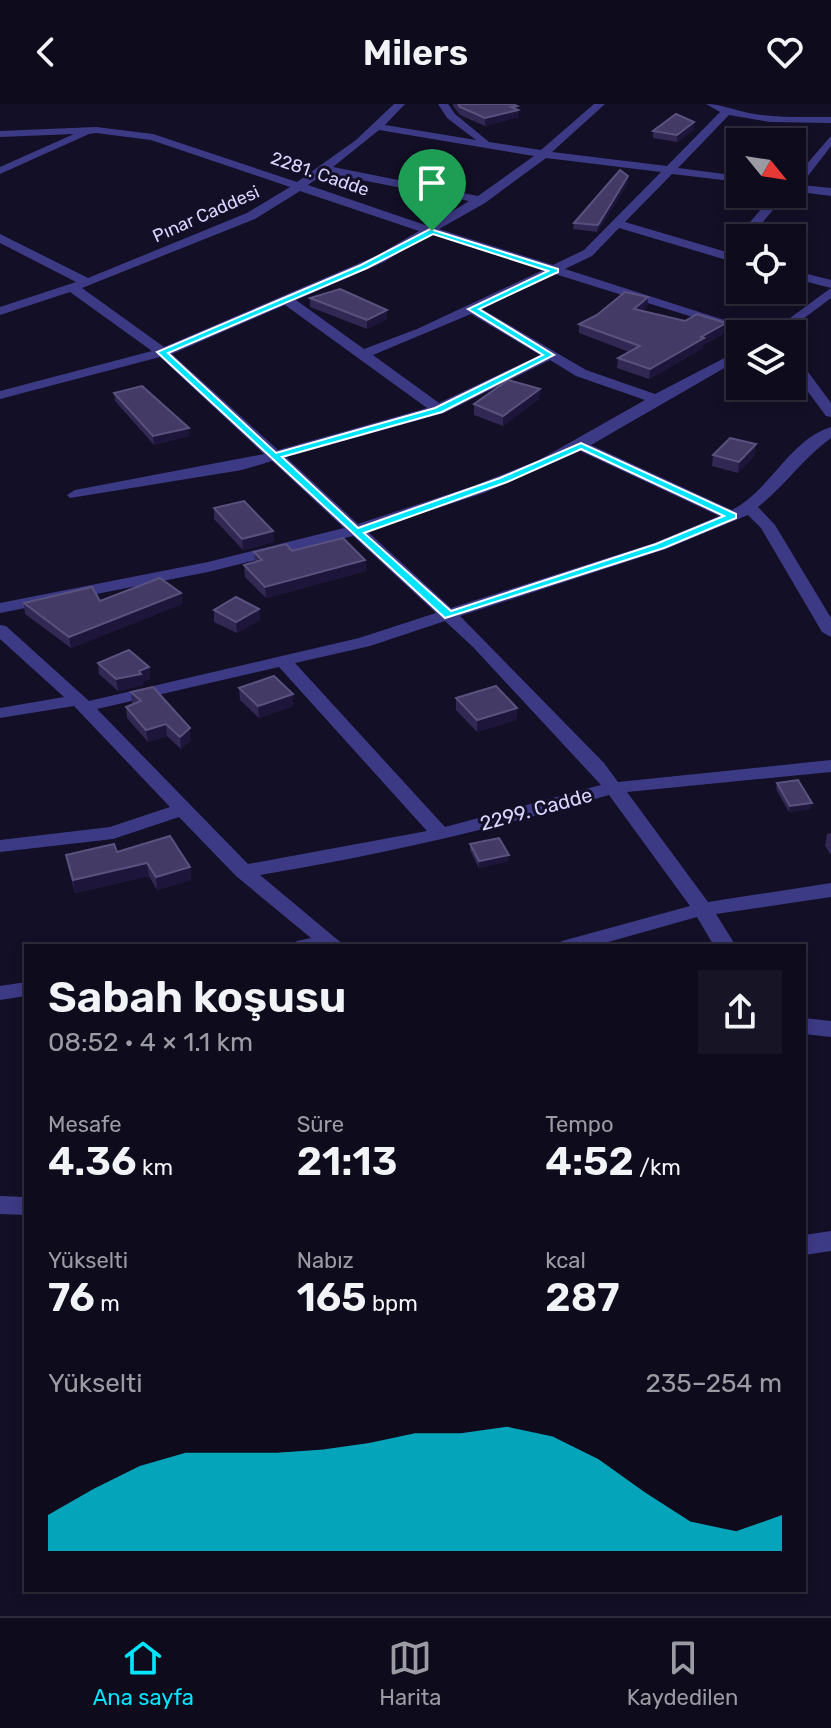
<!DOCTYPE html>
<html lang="tr">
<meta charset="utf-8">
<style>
body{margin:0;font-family:Rubik,sans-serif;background:#171425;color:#f1f3f6;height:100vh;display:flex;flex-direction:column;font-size:30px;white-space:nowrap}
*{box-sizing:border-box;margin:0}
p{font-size:26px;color:#9b9ba3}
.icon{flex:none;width:44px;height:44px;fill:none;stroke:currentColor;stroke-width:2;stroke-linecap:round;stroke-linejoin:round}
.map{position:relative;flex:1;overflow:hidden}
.sheet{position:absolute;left:24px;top:840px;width:782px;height:648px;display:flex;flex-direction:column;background:#0e0b1c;border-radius:0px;box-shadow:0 4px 12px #0003,0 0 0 2px #2e2b3b}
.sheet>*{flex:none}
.needle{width:52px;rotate:120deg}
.fabs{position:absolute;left:726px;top:24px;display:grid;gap:16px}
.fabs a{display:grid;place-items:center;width:80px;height:80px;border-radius:0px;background:#0e0b1c;box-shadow:0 4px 12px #0003,0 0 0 2px #2e2b3b;font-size:40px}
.pin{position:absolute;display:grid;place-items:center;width:68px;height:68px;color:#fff;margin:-82px -34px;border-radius:50% 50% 50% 0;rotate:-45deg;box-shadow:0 0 8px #0007}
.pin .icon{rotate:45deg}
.round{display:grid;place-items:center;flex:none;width:84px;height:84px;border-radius:0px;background:#171425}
.summary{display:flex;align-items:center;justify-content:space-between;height:136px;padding:0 24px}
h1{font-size:44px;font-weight:600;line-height:60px}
.figures{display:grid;grid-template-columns:repeat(3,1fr);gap:12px;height:136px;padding:8px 24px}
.figures div{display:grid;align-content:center}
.figures b{font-size:40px;font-weight:600}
.figures small{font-size:22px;font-weight:400}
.figures p{font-size:22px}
.chart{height:224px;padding:16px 24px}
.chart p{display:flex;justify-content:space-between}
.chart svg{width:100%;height:144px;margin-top:8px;fill:#00e5ff;opacity:.7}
header{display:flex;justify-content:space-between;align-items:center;height:104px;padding:0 24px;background:#0e0b1c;font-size:36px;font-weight:600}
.menu{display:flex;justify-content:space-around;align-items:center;height:112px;border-top:2px solid #2e2b3b;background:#0e0b1c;font-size:22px;color:#9b9ba3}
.menu a{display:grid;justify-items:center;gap:4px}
.menu .selected{color:#00e5ff}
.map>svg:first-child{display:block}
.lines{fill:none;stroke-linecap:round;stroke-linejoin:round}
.minor{fill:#3d3a85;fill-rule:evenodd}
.wall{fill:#312854}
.shaded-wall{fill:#1d163a}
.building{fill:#433a66;stroke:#5a527e;stroke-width:2}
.route{fill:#00e5ff;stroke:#fff;stroke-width:2;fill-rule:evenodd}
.labels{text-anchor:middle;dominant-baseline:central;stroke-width:6;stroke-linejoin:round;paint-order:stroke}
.far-street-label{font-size:18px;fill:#d9d4ff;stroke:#130f26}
.street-label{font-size:20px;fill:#d9d4ff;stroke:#130f26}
</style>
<header><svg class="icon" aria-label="back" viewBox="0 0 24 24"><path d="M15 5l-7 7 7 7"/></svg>Milers<svg class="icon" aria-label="heart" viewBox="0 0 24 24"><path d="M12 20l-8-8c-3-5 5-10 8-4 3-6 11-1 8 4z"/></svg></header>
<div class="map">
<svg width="831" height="1512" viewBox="0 0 831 1512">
<rect width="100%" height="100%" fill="#130f26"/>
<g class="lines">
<g class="minor">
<path d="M394 0H405L385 21 476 36 447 14 438 0H448L455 10 489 38 541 46 594 0H605L552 48 667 62 720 8 706 0C723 0 738 8 755 10 780 14 806 13 831 13V19L770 18 729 11 678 64 740 72V78L672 70 625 118 740 152V160L619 124 592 152 565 165 768 230 831 184V194L783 230H747L555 170 482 205 586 266 655 290 740 246V255L591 341 732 406C771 386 789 336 831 323V334C803 354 785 382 758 403L775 421 831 514V533L822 528 761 424 748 411 666 445 460 512 604 659 618 678 831 656V668L627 688 708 798 831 779V793L716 810 736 842H714L697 813 594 842H558L562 837 690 802 609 691C493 725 379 751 260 771L345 842H293L297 837 311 834 236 772 179 713 113 735 0 748V736L110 723 170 703 74 602 0 614V604L64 593 0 535V521L6 522 89 597 359 534 436 509 353 432 208 468 0 509V499L208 458 344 424 272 357 242 366 70 394 67 391 75 386 264 350 160 253 0 295V287L152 247 70 188 0 211V203L76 178 0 139V130L88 174 247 109 290 83 151 36 96 29 89 30 0 70V63L74 30 0 33V27L96 23 153 30 297 78 356 36ZM379 26 534 52 478 92 333 63ZM546 54 661 68 584 146 553 161 439 125 485 99ZM325 69 469 97 428 122 308 81ZM300 87 419 127 376 152 164 243 82 184 255 115ZM430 130 543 166 417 225 364 245 296 196 384 158ZM285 201 427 304 278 346 172 250ZM471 210 540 251 439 299 373 251ZM550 256 576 272 645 296 539 356 473 382 358 420 286 353 444 309ZM580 347 719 412 654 439 451 504 367 427 484 389ZM445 517 473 543 601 681 445 723 295 559 370 542ZM279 563 427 727 248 760 97 605Z"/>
<polygon points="831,32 831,42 801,81 831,84 831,92 792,87 792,77"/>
<polygon points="774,90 786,90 750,134 739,137 739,131"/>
<polygon points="792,166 831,176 831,184 792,174"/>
<polygon points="792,252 797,253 831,299 831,313 826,312 792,266"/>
<polygon points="26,878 26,892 0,896 0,882"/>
<polygon points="804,914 831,917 831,933 804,930"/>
<polygon points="0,1092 26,1093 26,1111 0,1110"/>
<polygon points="831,1127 831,1147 804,1151 804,1131"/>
</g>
</g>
<g class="wall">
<polygon points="453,0 513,0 518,6 518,13 485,22 460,11 453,2"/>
<polygon points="694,18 694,26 677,38 653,34 653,27"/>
<polygon points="628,79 597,128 573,125 574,119"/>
<polygon points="648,193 647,203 642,207 725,229 703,241 703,244 649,275 617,264 618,254 629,248 579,229 579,220"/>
<polygon points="310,194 387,215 367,225 310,203"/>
<polygon points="740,282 782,282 778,298 736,293 737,284"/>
<polygon points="540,285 539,295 503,322 474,311 474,300"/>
<polygon points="114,289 189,332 154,341 115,297"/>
<polygon points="713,351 755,351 738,369 712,362"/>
<polygon points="214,404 273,427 274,438 243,446 214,415"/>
<polygon points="292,447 365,456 366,467 266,494 245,473 244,461 255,458 254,448"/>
<polygon points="181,489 182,500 71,544 25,510 24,499 100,497"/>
<polygon points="259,505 260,516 237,529 214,518 214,506"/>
<polygon points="98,559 149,563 150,575 142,578 143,581 118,587 99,570"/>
<polygon points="239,584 293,602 259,614 240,596"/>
<polygon points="131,588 191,636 181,645 167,632 148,638 127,614 126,603 132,600"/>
<polygon points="456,594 517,604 516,616 477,628 456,606"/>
<polygon points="777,679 811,705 789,708 776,685"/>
<polygon points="831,729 831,751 825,742 827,730"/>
<polygon points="470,740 508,757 479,764 470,746"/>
<polygon points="117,748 190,763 191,776 157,786 149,772 75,789 68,763 66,751"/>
</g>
<g class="shaded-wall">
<polygon points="517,2 518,13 485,22 485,14"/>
<polygon points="694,18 694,26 677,38 677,31"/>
<polygon points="628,72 628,79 597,128 598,121"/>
<polygon points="648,193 647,203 633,215 634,205"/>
<polygon points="387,206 387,215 367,225 367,216"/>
<polygon points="726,219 725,229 703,241 703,244 649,275 650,265"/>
<polygon points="540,285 539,295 503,322 503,312"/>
<polygon points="189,324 189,332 154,341 153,332"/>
<polygon points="756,340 755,351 738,369 739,358"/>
<polygon points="273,427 274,438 243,446 242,435"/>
<polygon points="365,456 366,467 266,494 265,483"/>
<polygon points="181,489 182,500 71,544 69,533"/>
<polygon points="259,505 260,516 237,529 236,518"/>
<polygon points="149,563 150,575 142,578 143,581 118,587 116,575"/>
<polygon points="293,590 293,602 259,614 258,602"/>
<polygon points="517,604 516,616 477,628 477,616"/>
<polygon points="166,620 167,632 148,638 146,626"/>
<polygon points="190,624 191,636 181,645 180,633"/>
<polygon points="812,699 811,705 789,708 790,702"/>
<polygon points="509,751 508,757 479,764 479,757"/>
<polygon points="147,759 149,772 75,789 73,776"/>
<polygon points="190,763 191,776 157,786 156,773"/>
</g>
<g class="building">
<polygon points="458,0 513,0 517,2 511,3 518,6 485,14 460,3"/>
<polygon points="676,10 694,18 677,31 653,27"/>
<polygon points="620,66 628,72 598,121 574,119"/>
<polygon points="340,185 387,206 367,216 310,194"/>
<polygon points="625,188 648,193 634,205 685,217 697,210 726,219 701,233 704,234 650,265 618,254 640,242 579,220 597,211"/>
<polygon points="508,276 540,285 503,312 474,300"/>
<polygon points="740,281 740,282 781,282 779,289 737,284"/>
<polygon points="142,282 189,324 153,332 114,289"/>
<polygon points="730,334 756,340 739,358 713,351"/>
<polygon points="244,397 273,427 242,435 214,404"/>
<polygon points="343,434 365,456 265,483 244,461 262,456 254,448 286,440 292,447"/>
<polygon points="160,474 181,489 69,533 24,499 92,483 100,497"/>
<polygon points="236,493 259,505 236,518 214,506"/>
<polygon points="129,546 149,563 139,567 141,570 116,575 98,559"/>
<polygon points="274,572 293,590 258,602 239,584"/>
<polygon points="496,582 517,604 477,616 456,594"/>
<polygon points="153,583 190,624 180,633 166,620 146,626 126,603 141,597 131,588"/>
<polygon points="798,676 812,699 790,702 777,679"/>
<polygon points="170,732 190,763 156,773 147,759 73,776 66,751 114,740 117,748"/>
<polygon points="499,734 509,751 479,757 470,740"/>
</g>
<path class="route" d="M430 125 558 165V168L479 205 554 251 442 308 282 353 358 424 500 374 581 339 736 410V414L664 444 445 514 157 248 361 161ZM433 130 548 167 468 205 543 251 435 304 276 349 168 249 367 164ZM581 345 724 412 656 440 451 507 364 429 507 378Z"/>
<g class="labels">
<g class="far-street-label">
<text transform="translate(320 70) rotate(19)">2281. Cadde</text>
<text transform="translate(206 110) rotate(-24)">Pınar Caddesi</text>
</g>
<g class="street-label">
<text transform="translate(536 705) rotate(-15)">2299. Cadde</text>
</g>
</g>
</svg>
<div class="fabs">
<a><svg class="needle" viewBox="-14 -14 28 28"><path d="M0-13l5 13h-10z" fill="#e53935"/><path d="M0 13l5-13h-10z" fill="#9b9ba3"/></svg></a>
<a><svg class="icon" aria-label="locate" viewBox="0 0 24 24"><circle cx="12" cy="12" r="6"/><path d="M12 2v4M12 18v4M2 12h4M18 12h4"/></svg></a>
<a><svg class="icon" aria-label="layers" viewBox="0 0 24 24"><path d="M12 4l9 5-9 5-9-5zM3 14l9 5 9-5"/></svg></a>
</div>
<div class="pin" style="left:432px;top:127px;background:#1e9e55"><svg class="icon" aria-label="arrive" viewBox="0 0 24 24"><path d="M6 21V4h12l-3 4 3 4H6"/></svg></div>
<section class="sheet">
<div class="summary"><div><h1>Sabah koşusu</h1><p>08:52 · 4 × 1.1 km</p></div><a class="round"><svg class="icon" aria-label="share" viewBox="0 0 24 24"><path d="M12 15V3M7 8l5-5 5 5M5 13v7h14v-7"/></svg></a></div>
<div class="figures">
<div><p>Mesafe</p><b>4.36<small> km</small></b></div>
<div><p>Süre</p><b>21:13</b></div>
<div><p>Tempo</p><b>4:52<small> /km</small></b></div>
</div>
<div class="figures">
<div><p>Yükselti</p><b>76<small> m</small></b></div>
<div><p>Nabız</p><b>165<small> bpm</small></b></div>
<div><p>kcal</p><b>287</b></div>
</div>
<div class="chart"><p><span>Yükselti</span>235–254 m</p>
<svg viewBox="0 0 160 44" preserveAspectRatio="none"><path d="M0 44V33L10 25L20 18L30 14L40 14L50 14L60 13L70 11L80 8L90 8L100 6L110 9L120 16L130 26L140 35L150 38L160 33V44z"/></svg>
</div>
</section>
</div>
<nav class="menu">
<a class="selected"><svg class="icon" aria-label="home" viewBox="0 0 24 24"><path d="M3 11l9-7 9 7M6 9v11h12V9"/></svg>Ana sayfa</a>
<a><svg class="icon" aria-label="map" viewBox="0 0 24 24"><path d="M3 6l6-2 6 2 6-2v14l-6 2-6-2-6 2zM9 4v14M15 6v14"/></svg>Harita</a>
<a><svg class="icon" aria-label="saved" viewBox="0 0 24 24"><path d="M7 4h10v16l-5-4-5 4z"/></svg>Kaydedilen</a>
</nav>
